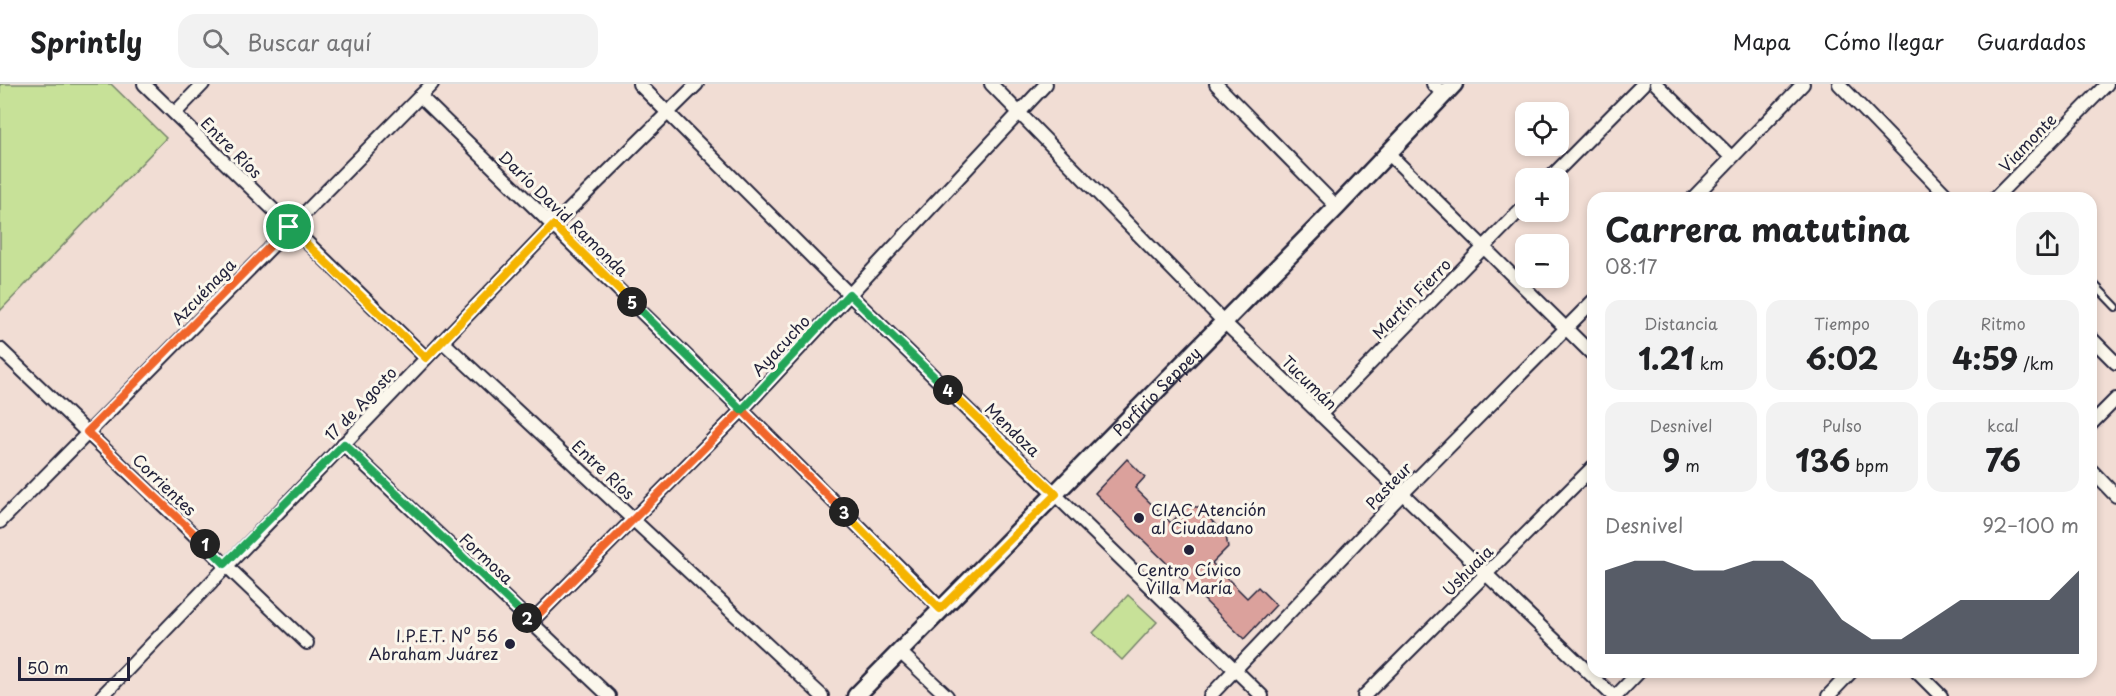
<!DOCTYPE html>
<html lang="es">
<meta charset="utf-8">
<style>
body{margin:0;font-family:"Playpen Sans",sans-serif;background:#f2f2f2;color:#202124;height:100vh;display:flex;flex-direction:column;font-size:22px;white-space:nowrap}
*{box-sizing:border-box;margin:0}
p{font-size:20px;color:#757577}
.icon{flex:none;width:33px;height:33px;fill:none;stroke:currentColor;stroke-width:2;stroke-linecap:round;stroke-linejoin:round}
.map{position:relative;flex:1;overflow:hidden}
.drawer{position:absolute;left:1587px;top:108px;width:510px;height:486px;display:flex;flex-direction:column;background:#fff;border-radius:18px;box-shadow:0 3px 9px #0003}
.drawer>*{flex:none}
.tools{position:absolute;left:1515px;top:18px;display:grid;gap:12px}
.tools a{display:grid;place-items:center;width:54px;height:54px;border-radius:12px;background:#fff;box-shadow:0 3px 9px #0003;font-size:30px}
.scale{position:absolute;left:18px;bottom:15px;width:112px;box-sizing:border-box;padding-left:6px;border:3px solid #22223b;border-top:0;font-size:16px;line-height:21px;white-space:nowrap;color:#22223b;-webkit-text-stroke:4px #fbf7ec;paint-order:stroke}
.pin{position:absolute;display:grid;place-items:center;width:51px;height:51px;color:#fff;margin:-26px;border:3px solid #fff;border-radius:50%;box-shadow:0 2px 6px #0007}
.km{position:absolute;width:30px;height:30px;margin:-15px;border-radius:50%;background:#222;color:#fff;font-size:16px;line-height:30px;text-align:center}
.round{display:grid;place-items:center;flex:none;width:63px;height:63px;border-radius:18px;background:#f2f2f2}
.overview{display:flex;align-items:center;justify-content:space-between;height:102px;padding:0 18px}
h1{font-size:33px;font-weight:700;line-height:45px}
.metrics{display:grid;grid-template-columns:repeat(3,1fr);gap:9px;height:102px;padding:6px 18px}
.metrics div{display:grid;align-content:center;border-radius:15px;background:#f2f2f2;text-align:center}
.metrics b{font-size:30px;font-weight:700}
.metrics small{font-size:16px;font-weight:400}
.metrics p{font-size:16px}
.chart{height:168px;padding:12px 18px}
.chart p{display:flex;justify-content:space-between}
.chart svg{width:100%;height:108px;margin-top:6px;fill:#111827;opacity:.7}
header{display:flex;align-items:center;gap:36px;box-sizing:border-box;height:84px;padding:0 30px;background:#fff;border-bottom:2px solid #e0e0e0}
header strong{font-size:28px}
nav{display:flex;gap:33px;margin-inline-start:auto;font-size:21px}
.search{width:420px;height:54px;background:#f2f2f2;display:flex;align-items:center;gap:15px;box-sizing:border-box;padding:0 21px;border-radius:18px;color:#757577;font-size:22px}
.map>svg:first-child{display:block}
.green{fill:#c7e198;stroke:#74826a;stroke-width:1.5}
.building{fill:#dba19c;stroke:#22223b;stroke-width:1.5}
.lines{fill:none;stroke-linecap:round;stroke-linejoin:round}
.lane-casing{stroke:#22223b;stroke-width:10}
.street-casing{stroke:#22223b;stroke-width:16}
.secondary-casing{stroke:#22223b;stroke-width:21}
.lane{stroke:#fbf7ec;stroke-width:6}
.street{stroke:#fbf7ec;stroke-width:12}
.secondary{stroke:#fbf7ec;stroke-width:16}
.split-1-casing{stroke:#fff;stroke-width:12}
.split-2-casing{stroke:#fff;stroke-width:12}
.split-3-casing{stroke:#fff;stroke-width:12}
.split-4-casing{stroke:#fff;stroke-width:12}
.split-5-casing{stroke:#fff;stroke-width:12}
.split-6-casing{stroke:#fff;stroke-width:12}
.split-1{stroke:#f0652b;stroke-width:8}
.split-2{stroke:#22a559;stroke-width:8}
.split-3{stroke:#f0652b;stroke-width:8}
.split-4{stroke:#f5b400;stroke-width:8}
.split-5{stroke:#22a559;stroke-width:8}
.split-6{stroke:#f5b400;stroke-width:8}
.poi-dot{fill:#22223b;stroke:#fbf7ec;stroke-width:2}
.labels{text-anchor:middle;dominant-baseline:central;stroke-width:6;stroke-linejoin:round;paint-order:stroke}
.street-label{font-size:16px;fill:#22223b;stroke:#fbf7ec}
.poi-label{font-size:16px;fill:#22223b;stroke:#fbf7ec;text-anchor:start}
</style>
<header>
<strong>Sprintly</strong>
<div class="search"><svg class="icon" aria-label="search" viewBox="0 0 24 24"><circle cx="10" cy="10" r="6"/><path d="M15 15l6 6"/></svg>Buscar aquí</div>
<nav><a>Mapa</a><a>Cómo llegar</a><a>Guardados</a></nav>
</header>
<div class="map">
<svg width="2116" height="612" viewBox="0 0 2116 612">
<rect width="100%" height="100%" fill="#f1ddd4"/>
<filter id="ink" filterUnits="userSpaceOnUse"><feTurbulence type="fractalNoise" baseFrequency=".0167" numOctaves="2"/><feDisplacementMap in="SourceGraphic" scale="12" xChannelSelector="R" yChannelSelector="G"/><feConvolveMatrix kernelMatrix="1 2 1 2 8 2 1 2 1" color-interpolation-filters="sRGB"/></filter>
<g filter="url(#ink)">
<g class="green">
<polygon points="0,0 111,0 166,54 0,227"/>
<polygon points="1128,511 1157,538 1122,576 1093,549"/>
</g>
<polygon class="building" points="1127,375 1145,393 1135,404 1171,439 1186,423 1199,423 1226,452 1228,463 1212,479 1247,514 1258,503 1276,521 1244,555 1095,409"/>
<g class="lines">
<g class="lane-casing">
<polyline id="lane" points="2091,197 2116,223"/>
</g>
<g class="street-casing">
<g id="street">
<polyline points="144,0 426,274"/>
<polyline points="639,0 849,210 1262,612"/>
<polyline points="991,0 1224,238 1613,612"/>
<polyline points="1216,0 1337,123"/>
<polyline points="1433,0 1444,11"/>
<polyline points="1656,0 1731,73"/>
<polyline points="1839,0 1949,114"/>
<polyline points="420,12 742,326 940,524"/>
<polyline points="175,29 203,0"/>
<polyline points="1388,69 1593,271"/>
<polyline points="1550,94 1643,0"/>
<polyline points="1693,114 1803,0"/>
<polyline points="1995,114 2107,0"/>
<polyline points="2091,254 2116,279"/>
<polyline points="442,257 822,612"/>
<polyline points="0,265 307,559"/>
<polyline points="1320,331 1526,120"/>
<polyline points="2091,340 2116,315"/>
<polyline points="343,360 609,612"/>
<polyline points="2091,386 2116,412"/>
<polyline points="0,438 432,0"/>
<polyline points="531,538 742,326 1046,0"/>
<polyline points="899,567 947,612"/>
<polyline points="1917,588 1941,612"/>
<polyline points="102,612 554,141 697,0"/>
<polyline points="1210,612 1402,410 1593,217"/>
<polyline points="1364,612 1593,383"/>
<polyline points="1616,612 1639,588"/>
<polyline points="1828,612 1851,588"/>
</g>
</g>
<g class="secondary-casing">
<g id="secondary">
<path id="s1" d="M856 612 1337 123 1454 0"/>
</g>
</g>
<use href="#lane" class="lane"/>
<use href="#street" class="street"/>
<use href="#secondary" class="secondary"/>
</g>
</g>
<g class="lines" filter="url(#ink)">
<g class="split-1-casing">
<polyline id="split-1" points="205,460 87,348 289,143"/>
</g>
<g class="split-2-casing">
<polyline id="split-2" points="205,460 225,480 344,360 527,534"/>
</g>
<g class="split-3-casing">
<polyline id="split-3" points="527,534 531,538 742,326 844,428"/>
</g>
<g class="split-4-casing">
<polyline id="split-4" points="844,428 940,525 1056,410 948,306"/>
</g>
<g class="split-5-casing">
<polyline id="split-5" points="632,218 742,326 849,210 948,306"/>
</g>
<g class="split-6-casing">
<polyline id="split-6" points="289,143 426,274 554,141 632,218"/>
</g>
<use href="#split-1" class="split-1"/>
<use href="#split-2" class="split-2"/>
<use href="#split-3" class="split-3"/>
<use href="#split-4" class="split-4"/>
<use href="#split-5" class="split-5"/>
<use href="#split-6" class="split-6"/>
</g>
<g class="poi-dot">
<circle cx="1139" cy="434" r="6"/>
<circle cx="1189" cy="466" r="6"/>
<circle cx="510" cy="560" r="6"/>
</g>
<g class="labels">
<g class="street-label">
<text transform="translate(2027 58) rotate(-46)">Viamonte</text>
<text transform="translate(232 63) rotate(45)">Entre Ríos</text>
<text transform="translate(564 129) rotate(44)">Darío David Ramonda</text>
<text transform="translate(203 207) rotate(-46)">Azcuénaga</text>
<text transform="translate(1411 214) rotate(-46)">Martín Fierro</text>
<text transform="translate(780 261) rotate(-47)">Ayacucho</text>
<text transform="translate(1310 298) rotate(44)">Tucumán</text>
<text stroke="none"><textPath href="#s1" startOffset="428">Porfirio Seppey</textPath></text>
<text transform="translate(360 319) rotate(-46)">17 de Agosto</text>
<text transform="translate(1013 345) rotate(44)">Mendoza</text>
<text transform="translate(604 385) rotate(43)">Entre Ríos</text>
<text transform="translate(165 400) rotate(44)">Corrientes</text>
<text transform="translate(1388 401) rotate(-46)">Pasteur</text>
<text transform="translate(487 474) rotate(43)">Formosa</text>
<text transform="translate(1467 486) rotate(-45)">Ushuaia</text>
</g>
<g class="poi-label">
<text x="1151" y="425">CIAC Atención<tspan x="1151" dy="18">al Ciudadano</tspan></text>
<text x="1189" y="485" text-anchor="middle">Centro Cívico<tspan x="1189" dy="18">Villa María</tspan></text>
<text x="498" y="551" text-anchor="end">I.P.E.T. Nº 56<tspan x="498" dy="18">Abraham Juárez</tspan></text>
</g>
</g>
</svg>
<div class="tools">
<a><svg class="icon" aria-label="locate" viewBox="0 0 24 24"><circle cx="12" cy="12" r="6"/><path d="M12 2v4M12 18v4M2 12h4M18 12h4"/></svg></a>
<a>+</a>
<a>−</a>
</div>
<div class="scale">50 m</div>
<div class="pin" style="left:289px;top:143px;background:#1e9e55"><svg class="icon" aria-label="arrive" viewBox="0 0 24 24"><path d="M6 21V4h12l-3 4 3 4H6"/></svg></div>
<b class="km" style="left:205px;top:460px">1</b>
<b class="km" style="left:527px;top:534px">2</b>
<b class="km" style="left:844px;top:428px">3</b>
<b class="km" style="left:948px;top:306px">4</b>
<b class="km" style="left:632px;top:218px">5</b>
<section class="drawer">
<div class="overview"><div><h1>Carrera matutina</h1><p>08:17</p></div><a class="round"><svg class="icon" aria-label="share" viewBox="0 0 24 24"><path d="M12 15V3M7 8l5-5 5 5M5 13v7h14v-7"/></svg></a></div>
<div class="metrics">
<div><p>Distancia</p><b>1.21<small> km</small></b></div>
<div><p>Tiempo</p><b>6:02</b></div>
<div><p>Ritmo</p><b>4:59<small> /km</small></b></div>
</div>
<div class="metrics">
<div><p>Desnivel</p><b>9<small> m</small></b></div>
<div><p>Pulso</p><b>136<small> bpm</small></b></div>
<div><p>kcal</p><b>76</b></div>
</div>
<div class="chart"><p><span>Desnivel</span>92–100 m</p>
<svg viewBox="0 0 160 44" preserveAspectRatio="none"><path d="M0 44V10L10 6L20 6L30 10L40 10L50 6L60 6L70 14L80 30L90 38L100 38L110 30L120 22L130 22L140 22L150 22L160 10V44z"/></svg>
</div>
</section>
</div>
